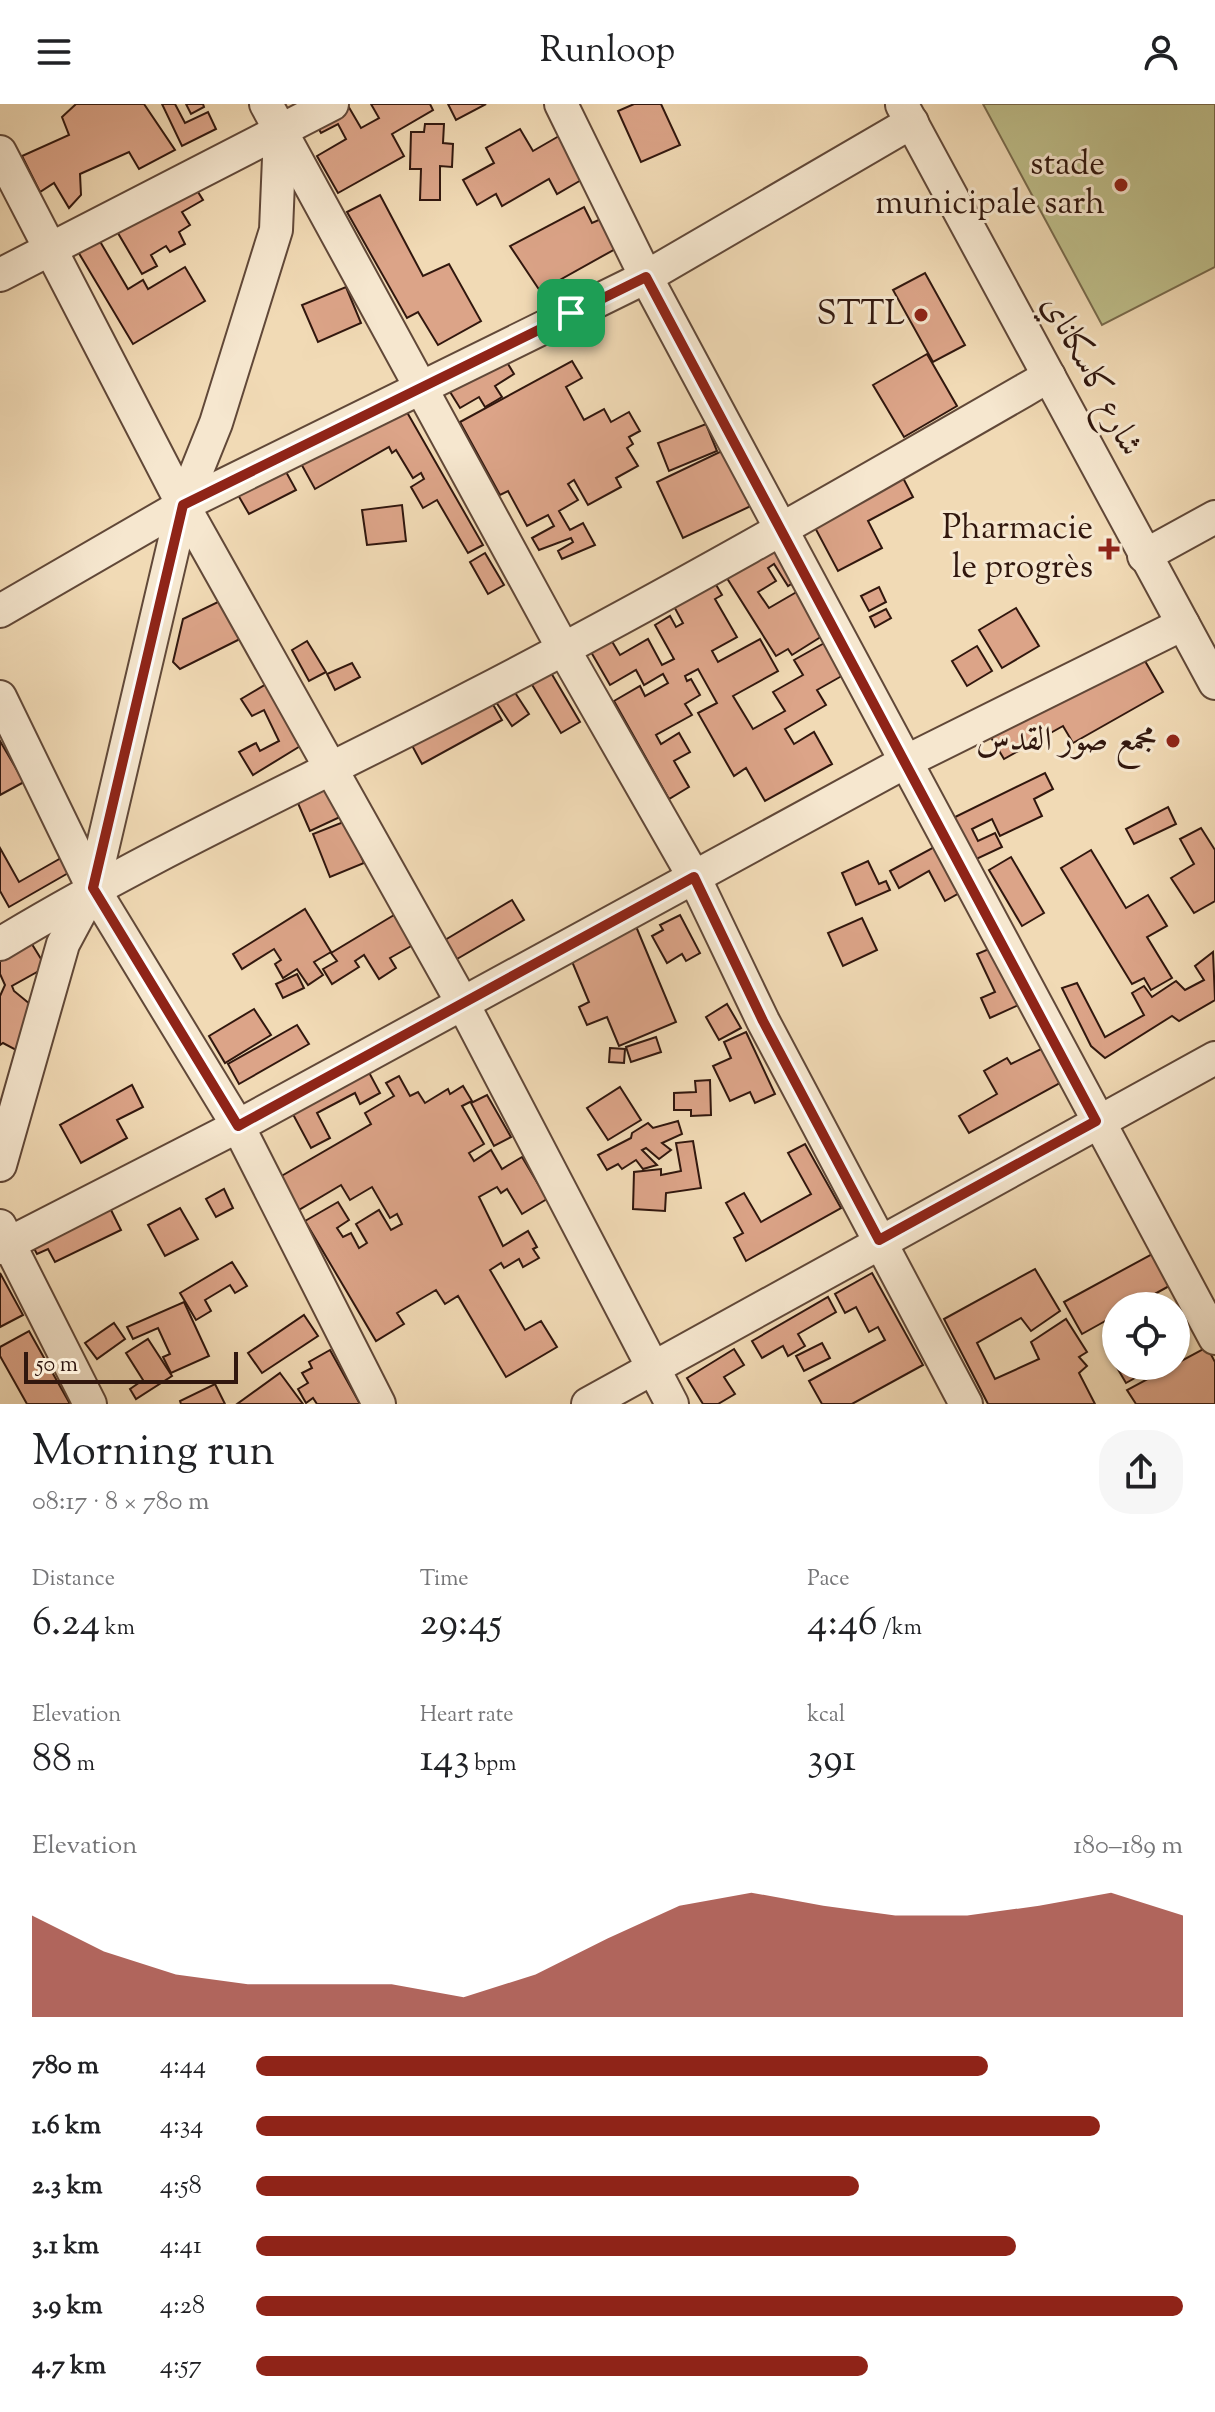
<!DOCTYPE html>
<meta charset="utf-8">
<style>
body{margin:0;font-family:"Sorts Mill Goudy",Amiri,serif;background:#f6f6f6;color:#202124;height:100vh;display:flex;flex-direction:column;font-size:30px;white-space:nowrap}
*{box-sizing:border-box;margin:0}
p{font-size:26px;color:#757577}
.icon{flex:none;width:44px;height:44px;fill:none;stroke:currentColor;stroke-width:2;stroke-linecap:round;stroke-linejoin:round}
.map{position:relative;height:1300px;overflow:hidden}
.details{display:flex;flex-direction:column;background:#fff;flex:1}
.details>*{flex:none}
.controls{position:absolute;left:1102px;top:1188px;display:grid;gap:16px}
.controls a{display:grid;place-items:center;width:88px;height:88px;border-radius:50%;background:#fff;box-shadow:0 2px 6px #0004;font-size:40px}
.scale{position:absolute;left:24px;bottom:20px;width:214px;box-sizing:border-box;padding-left:8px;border:4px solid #31170e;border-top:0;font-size:22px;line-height:28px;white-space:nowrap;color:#31170e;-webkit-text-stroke:6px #f6e7cf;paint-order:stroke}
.pin{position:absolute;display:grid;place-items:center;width:68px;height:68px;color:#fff;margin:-34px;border-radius:16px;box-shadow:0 4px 12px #0006}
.round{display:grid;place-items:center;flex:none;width:84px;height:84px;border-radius:32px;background:#f6f6f6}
.headline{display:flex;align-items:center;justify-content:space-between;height:136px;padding:0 32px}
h1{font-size:44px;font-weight:600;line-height:60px}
.metrics{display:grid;grid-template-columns:repeat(3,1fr);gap:12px;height:136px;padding:8px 32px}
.metrics div{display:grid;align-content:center}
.metrics b{font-size:40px;font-weight:600}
.metrics small{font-size:22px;font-weight:400}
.metrics p{font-size:22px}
.chart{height:224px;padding:16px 32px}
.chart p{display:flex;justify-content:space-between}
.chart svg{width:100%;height:144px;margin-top:8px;fill:#8f2418;opacity:.7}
ul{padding:0 32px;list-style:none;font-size:26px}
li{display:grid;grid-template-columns:128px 96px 1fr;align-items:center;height:60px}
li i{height:20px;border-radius:10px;background:#8f2418}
header{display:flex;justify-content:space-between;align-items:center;height:104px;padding:0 32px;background:#fff;font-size:36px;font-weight:600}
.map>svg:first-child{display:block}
.green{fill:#bebe8a;stroke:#786a4c;stroke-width:2}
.building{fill:#dca488;stroke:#31170e;stroke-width:2}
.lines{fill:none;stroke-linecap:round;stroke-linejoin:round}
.minor-casing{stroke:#614838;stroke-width:36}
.minor{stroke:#f6e7cf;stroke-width:32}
.route-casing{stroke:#fff;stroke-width:16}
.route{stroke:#8f2418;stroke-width:10}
.poi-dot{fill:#8f2418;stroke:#f6e7cf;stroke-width:3}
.labels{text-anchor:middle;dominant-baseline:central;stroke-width:6;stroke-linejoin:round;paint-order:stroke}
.poi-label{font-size:34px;fill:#31170e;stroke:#f6e7cf;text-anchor:end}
.street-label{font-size:34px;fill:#31170e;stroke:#f6e7cf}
</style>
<header><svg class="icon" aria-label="menu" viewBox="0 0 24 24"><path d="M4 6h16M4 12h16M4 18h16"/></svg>Runloop<svg class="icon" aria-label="person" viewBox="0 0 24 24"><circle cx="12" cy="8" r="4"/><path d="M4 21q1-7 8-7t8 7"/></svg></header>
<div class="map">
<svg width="1215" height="1300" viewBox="0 0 1215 1300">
<rect width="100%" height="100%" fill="#f1dab5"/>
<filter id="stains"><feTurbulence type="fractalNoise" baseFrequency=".0025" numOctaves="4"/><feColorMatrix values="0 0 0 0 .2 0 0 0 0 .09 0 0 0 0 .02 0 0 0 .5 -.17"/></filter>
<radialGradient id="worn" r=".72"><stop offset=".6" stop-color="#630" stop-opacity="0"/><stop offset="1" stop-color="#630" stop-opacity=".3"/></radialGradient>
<polygon class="green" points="983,0 1215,0 1215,163 1102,221"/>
<g class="building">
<polygon points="76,0 144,0 175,46 139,65 129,48 80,70 81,91 69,104 54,79 40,88 22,52 69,31 62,13"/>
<polygon points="162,0 175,0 185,19 208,8 216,25 182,42"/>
<polygon points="186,0 203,0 204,3 191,10"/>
<polygon points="347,0 361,24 379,14 371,0 430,0 433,6 392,30 404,52 338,89 317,52 346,35 338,20 321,29 315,18"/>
<polygon points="448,0 486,0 456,16"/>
<polygon points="634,0 661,0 680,41 641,58 618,7"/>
<polygon points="425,20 444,20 443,39 453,40 452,63 440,62 440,96 420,96 421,65 410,65 411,28 424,28"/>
<polygon points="520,25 533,47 559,32 583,75 557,90 549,75 502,102 496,90 477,101 463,76 494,59 486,44"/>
<polygon points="193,80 203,96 182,108 190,121 179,128 185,140 170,148 166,142 151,151 157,162 142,170 115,124"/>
<polygon points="380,91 423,172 449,160 481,217 438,241 418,208 407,214 347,108"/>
<polygon points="584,103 592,119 601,115 617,144 540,187 510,142"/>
<polygon points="95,129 128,185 143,176 148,185 185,163 205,197 133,240 74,141"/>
<polygon points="925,169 965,241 933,258 893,186"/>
<polygon points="346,183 361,219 318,238 302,201"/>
<polygon points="502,250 514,270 495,282 502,293 485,303 479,293 460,304 447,283"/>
<polygon points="927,250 957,302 904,333 873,281"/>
<polygon points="572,257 582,274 566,283 584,316 604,305 611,318 629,308 640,327 629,333 633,340 627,344 638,362 616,374 621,383 588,401 574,376 568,380 578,396 559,407 570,426 583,419 595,441 562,455 558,447 573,438 571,434 539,446 532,434 554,422 548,411 527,422 508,387 500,391 460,318"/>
<polygon points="404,303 483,441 468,449 437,396 423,404 411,383 424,375 421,369 413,374 396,346 392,349 389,343 315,385 299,356"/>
<polygon points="706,320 717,347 669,367 658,339"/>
<polygon points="726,345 753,401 683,434 657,378"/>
<polygon points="285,366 296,386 249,410 238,391"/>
<polygon points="902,372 913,393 868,417 882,444 838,467 812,418"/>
<polygon points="402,401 406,437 367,441 362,406"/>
<polygon points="778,440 799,475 788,482 774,460 768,464 776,477 758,488 769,504 800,486 827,529 792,551 788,545 776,552 725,471"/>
<polygon points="485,449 504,481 488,490 470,458"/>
<polygon points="712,474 722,491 715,495 737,533 712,547 718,558 760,535 778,567 733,592 753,625 785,607 773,588 803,571 794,556 828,537 847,569 817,586 826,601 785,625 794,640 814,628 832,660 765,697 746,664 734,672 698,609 717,599 698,565 685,572 687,577 691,575 700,591 685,600 692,611 656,631 661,640 679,629 690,648 674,657 689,683 669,695 614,597 640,582 645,592 668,579 663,570 644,581 636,566 610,581 587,541 607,529 620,551 648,535 662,561 674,555 655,521 670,512 676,523 683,519 671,497"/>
<polygon points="879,483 886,498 869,507 861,492"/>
<polygon points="224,495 244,533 180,565 173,558 183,515"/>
<polygon points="1016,504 1039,542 1002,564 979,526"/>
<polygon points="886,505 891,514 875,523 870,513"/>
<polygon points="307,537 326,568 309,577 292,546"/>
<polygon points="977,542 992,567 967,582 952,557"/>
<polygon points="1138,545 1163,588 1073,639 1063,622 1004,655 989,630"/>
<polygon points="352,559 360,573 335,586 327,570"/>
<polygon points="547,562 580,618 561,629 528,574"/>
<polygon points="268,579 302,641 253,671 239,648 256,639 260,647 279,637 264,606 252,612 241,595"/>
<polygon points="510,581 529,610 512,622 492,592"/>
<polygon points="488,592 502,616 422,660 409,636"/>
<polygon points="0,637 24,678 0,691"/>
<polygon points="1045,669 1053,685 1034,695 1042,712 1000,732 992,715 972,725 978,737 995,729 1002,743 970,758 949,716"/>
<polygon points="327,683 340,713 310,727 297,697"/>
<polygon points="1168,703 1176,720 1134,740 1126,725"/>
<polygon points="346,717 364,759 330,773 313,730"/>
<polygon points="1201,724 1215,746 1215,797 1194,809 1171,774 1194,760 1180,735"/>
<polygon points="936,742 961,788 945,797 929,767 899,784 890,767"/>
<polygon points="0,744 19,778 68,750 77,764 9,803 0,787"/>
<polygon points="1091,746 1126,804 1148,791 1167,822 1147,833 1172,874 1151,886 1144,874 1132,880 1061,764"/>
<polygon points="1011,753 1044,809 1022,822 989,766"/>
<polygon points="868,757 879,780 886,777 890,786 856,801 842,769"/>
<polygon points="512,796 524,816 457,855 445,836"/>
<polygon points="305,805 331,848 314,858 323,871 308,881 297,865 283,874 275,860 281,856 274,845 242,865 233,850"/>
<polygon points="394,811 413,841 390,854 396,864 379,875 364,851 355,857 359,863 332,880 323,865 337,857 331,849"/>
<polygon points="680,811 700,849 686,857 682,850 667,859 652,832 663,826 660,821"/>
<polygon points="862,814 877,846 843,862 828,829"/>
<polygon points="635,820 676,918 619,942 607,913 587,921 579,903 589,898 568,848"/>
<polygon points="30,837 46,863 12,882 14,887 36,905 16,946 3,939 0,941 0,892 5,881 0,870 0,854"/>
<polygon points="996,842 1023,899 990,914 981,894 995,888 977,850"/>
<polygon points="1213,848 1215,896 1179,917 1172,912 1105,954 1091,942 1062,884 1077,879 1105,933 1144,911 1132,889 1144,882 1152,893 1176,877 1185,886 1204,876 1195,862"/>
<polygon points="297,870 304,884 283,894 276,880"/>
<polygon points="727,900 741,924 719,936 706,913"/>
<polygon points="254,905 271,931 225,959 209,932"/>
<polygon points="297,921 309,940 239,980 228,960"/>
<polygon points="746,928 775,990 755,999 750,988 730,997 713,962 731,954 724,938"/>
<polygon points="656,933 661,948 631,958 626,943"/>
<polygon points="610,944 625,945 624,959 609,958"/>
<polygon points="1041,945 1062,978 969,1029 959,1012 997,990 984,967 1007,954 1011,960"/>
<polygon points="365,961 380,989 360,1000 355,989 317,1009 330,1034 311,1044 288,1001"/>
<polygon points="399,972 410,992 418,988 425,999 448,985 450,990 463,982 472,997 462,1002 484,1040 469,1049 474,1057 491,1046 502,1065 522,1053 547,1095 522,1110 507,1085 501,1089 497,1083 479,1093 503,1142 528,1127 537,1143 533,1145 539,1154 523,1163 519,1155 504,1164 501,1159 490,1166 525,1226 541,1217 557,1243 506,1273 458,1192 445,1200 436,1186 397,1209 404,1220 376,1237 305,1117 338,1098 349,1116 337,1124 343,1133 351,1129 359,1144 367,1139 356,1120 379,1106 391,1126 402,1120 397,1110 390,1114 372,1083 350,1096 341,1081 297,1107 278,1074 371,1020 365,1009 394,992 386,979"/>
<polygon points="710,976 711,1011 691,1012 691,1006 674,1006 674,989 696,988 695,977"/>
<polygon points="132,981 143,1003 117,1016 127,1034 81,1059 60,1021"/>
<polygon points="620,983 641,1016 608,1036 587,1004"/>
<polygon points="487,991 511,1033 494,1042 471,999"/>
<polygon points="678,1017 682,1030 662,1039 671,1046 659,1055 646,1044 642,1046 657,1061 643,1065 636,1056 622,1065 618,1060 607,1066 598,1051 631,1034 632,1029 648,1019 653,1024"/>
<polygon points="693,1037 701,1084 666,1089 665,1107 633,1105 634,1068 661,1065 661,1071 681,1067 676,1039"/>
<polygon points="805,1040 841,1104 746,1157 734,1134 743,1129 726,1099 744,1089 761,1118 811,1090 788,1049"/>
<polygon points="224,1085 233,1104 216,1113 206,1095"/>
<polygon points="108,1100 121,1126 55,1158 48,1145 37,1150 30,1137"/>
<polygon points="180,1104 198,1135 165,1152 148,1121"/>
<polygon points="1154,1149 1171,1181 1133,1202 1116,1202 1116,1211 1082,1230 1064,1198"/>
<polygon points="232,1158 247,1182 235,1189 230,1181 205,1196 211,1207 196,1216 180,1189"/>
<polygon points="1035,1165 1060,1207 1031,1227 1021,1214 977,1239 995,1275 1039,1255 1031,1238 1066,1215 1087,1248 1079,1253 1087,1262 1079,1269 1095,1300 988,1300 944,1215"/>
<polygon points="0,1169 23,1211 0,1223"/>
<polygon points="872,1169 923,1261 852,1300 822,1300 809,1277 885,1236 878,1223 869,1228 856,1203 845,1209 835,1190"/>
<polygon points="828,1193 836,1208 798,1230 805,1242 788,1252 783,1242 762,1254 752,1237"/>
<polygon points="184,1198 209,1252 171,1269 163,1253 170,1250 158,1224 133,1235 127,1223"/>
<polygon points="304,1211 318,1232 262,1269 248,1249"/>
<polygon points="114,1219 125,1235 97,1255 85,1239"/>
<polygon points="29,1227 70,1300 27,1300 0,1252 0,1243"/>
<polygon points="148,1235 172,1272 136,1295 130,1285 143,1276 126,1249"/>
<polygon points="822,1239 830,1254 804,1267 796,1252"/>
<polygon points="1207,1243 1215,1258 1215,1300 1136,1300 1127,1286"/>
<polygon points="734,1245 744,1261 724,1273 735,1290 718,1300 703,1300 687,1274"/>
<polygon points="330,1246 360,1300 317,1300 313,1294 306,1299 298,1285 308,1279 302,1269 312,1264 309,1258"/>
<polygon points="1116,1262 1156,1262 1126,1279"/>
<polygon points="280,1269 303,1300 237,1300"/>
<polygon points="215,1280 225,1300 181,1300 180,1297"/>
</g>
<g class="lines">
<g class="minor-casing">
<g id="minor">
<polyline points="266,0 564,546 694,773 763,917 966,1300"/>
<polyline points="561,0 646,173 1215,1234"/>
<polyline points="902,1 1215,579"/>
<polyline points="0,48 183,401 463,900 672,1300"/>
<polyline points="0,171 332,0"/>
<polyline points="1144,452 1215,413"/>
<polyline points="0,507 183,401 646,173 912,18"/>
<polyline points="0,593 93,784 238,1022 379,1300"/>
<path d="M0 840C152 748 315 675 472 593 668 492 858 382 1049 272"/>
<polyline points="0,1061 63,840 93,784 183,401 216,319 276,126 280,30"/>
<polyline points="0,1122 90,1300"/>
<polyline points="0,1144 238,1022 907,657 1183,520"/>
<polyline points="588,1300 1215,954"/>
</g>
</g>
<use href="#minor" class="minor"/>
</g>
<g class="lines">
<g class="route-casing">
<polygon id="route" points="646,173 1096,1017 879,1136 763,917 694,773 238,1022 93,784 183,401"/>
</g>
<use href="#route" class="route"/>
</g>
<g class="poi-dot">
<circle cx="1121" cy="81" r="8"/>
<circle cx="921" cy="211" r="8"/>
<path d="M1105 433h8v8h8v8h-8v8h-8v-8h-8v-8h8z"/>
<circle cx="1173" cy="637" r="8"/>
</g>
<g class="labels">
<g class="poi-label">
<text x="1105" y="61">stade<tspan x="1105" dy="39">municipale sarh</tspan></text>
<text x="905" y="211">STTL</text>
<text x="1093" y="425">Pharmacie<tspan x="1093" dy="39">le progrès</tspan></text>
<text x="1157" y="637">مجمع صور القدس</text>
</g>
<g class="street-label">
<text transform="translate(1091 272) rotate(62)">شارع كاسكاناي</text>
</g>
</g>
<rect width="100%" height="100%" filter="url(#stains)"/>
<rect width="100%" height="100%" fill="url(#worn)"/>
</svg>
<div class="controls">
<a><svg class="icon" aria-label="locate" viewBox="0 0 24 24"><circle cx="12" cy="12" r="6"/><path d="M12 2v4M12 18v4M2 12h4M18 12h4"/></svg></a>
</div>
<div class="scale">50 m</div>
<div class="pin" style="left:571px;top:209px;background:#1e9e55"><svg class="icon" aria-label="arrive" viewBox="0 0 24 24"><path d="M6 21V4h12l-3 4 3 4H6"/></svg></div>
</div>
<section class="details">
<div class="headline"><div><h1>Morning run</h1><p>08:17 · 8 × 780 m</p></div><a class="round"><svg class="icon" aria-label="share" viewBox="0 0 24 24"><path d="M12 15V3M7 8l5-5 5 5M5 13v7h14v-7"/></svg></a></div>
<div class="metrics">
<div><p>Distance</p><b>6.24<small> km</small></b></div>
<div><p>Time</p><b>29:45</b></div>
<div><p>Pace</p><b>4:46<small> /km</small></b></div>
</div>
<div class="metrics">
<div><p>Elevation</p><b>88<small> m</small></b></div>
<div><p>Heart rate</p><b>143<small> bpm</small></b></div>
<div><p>kcal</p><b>391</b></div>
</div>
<div class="chart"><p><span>Elevation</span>180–189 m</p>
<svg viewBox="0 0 160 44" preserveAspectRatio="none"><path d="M0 44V13L10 24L20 31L30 34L40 34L50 34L60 38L70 31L80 20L90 10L100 6L110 10L120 13L130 13L140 10L150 6L160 13V44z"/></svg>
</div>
<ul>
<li><b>780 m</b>4:44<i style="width:79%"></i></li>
<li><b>1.6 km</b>4:34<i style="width:91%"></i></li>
<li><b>2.3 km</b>4:58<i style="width:65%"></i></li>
<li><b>3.1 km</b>4:41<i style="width:82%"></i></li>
<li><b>3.9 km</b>4:28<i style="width:100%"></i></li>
<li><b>4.7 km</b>4:57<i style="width:66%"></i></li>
</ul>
</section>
